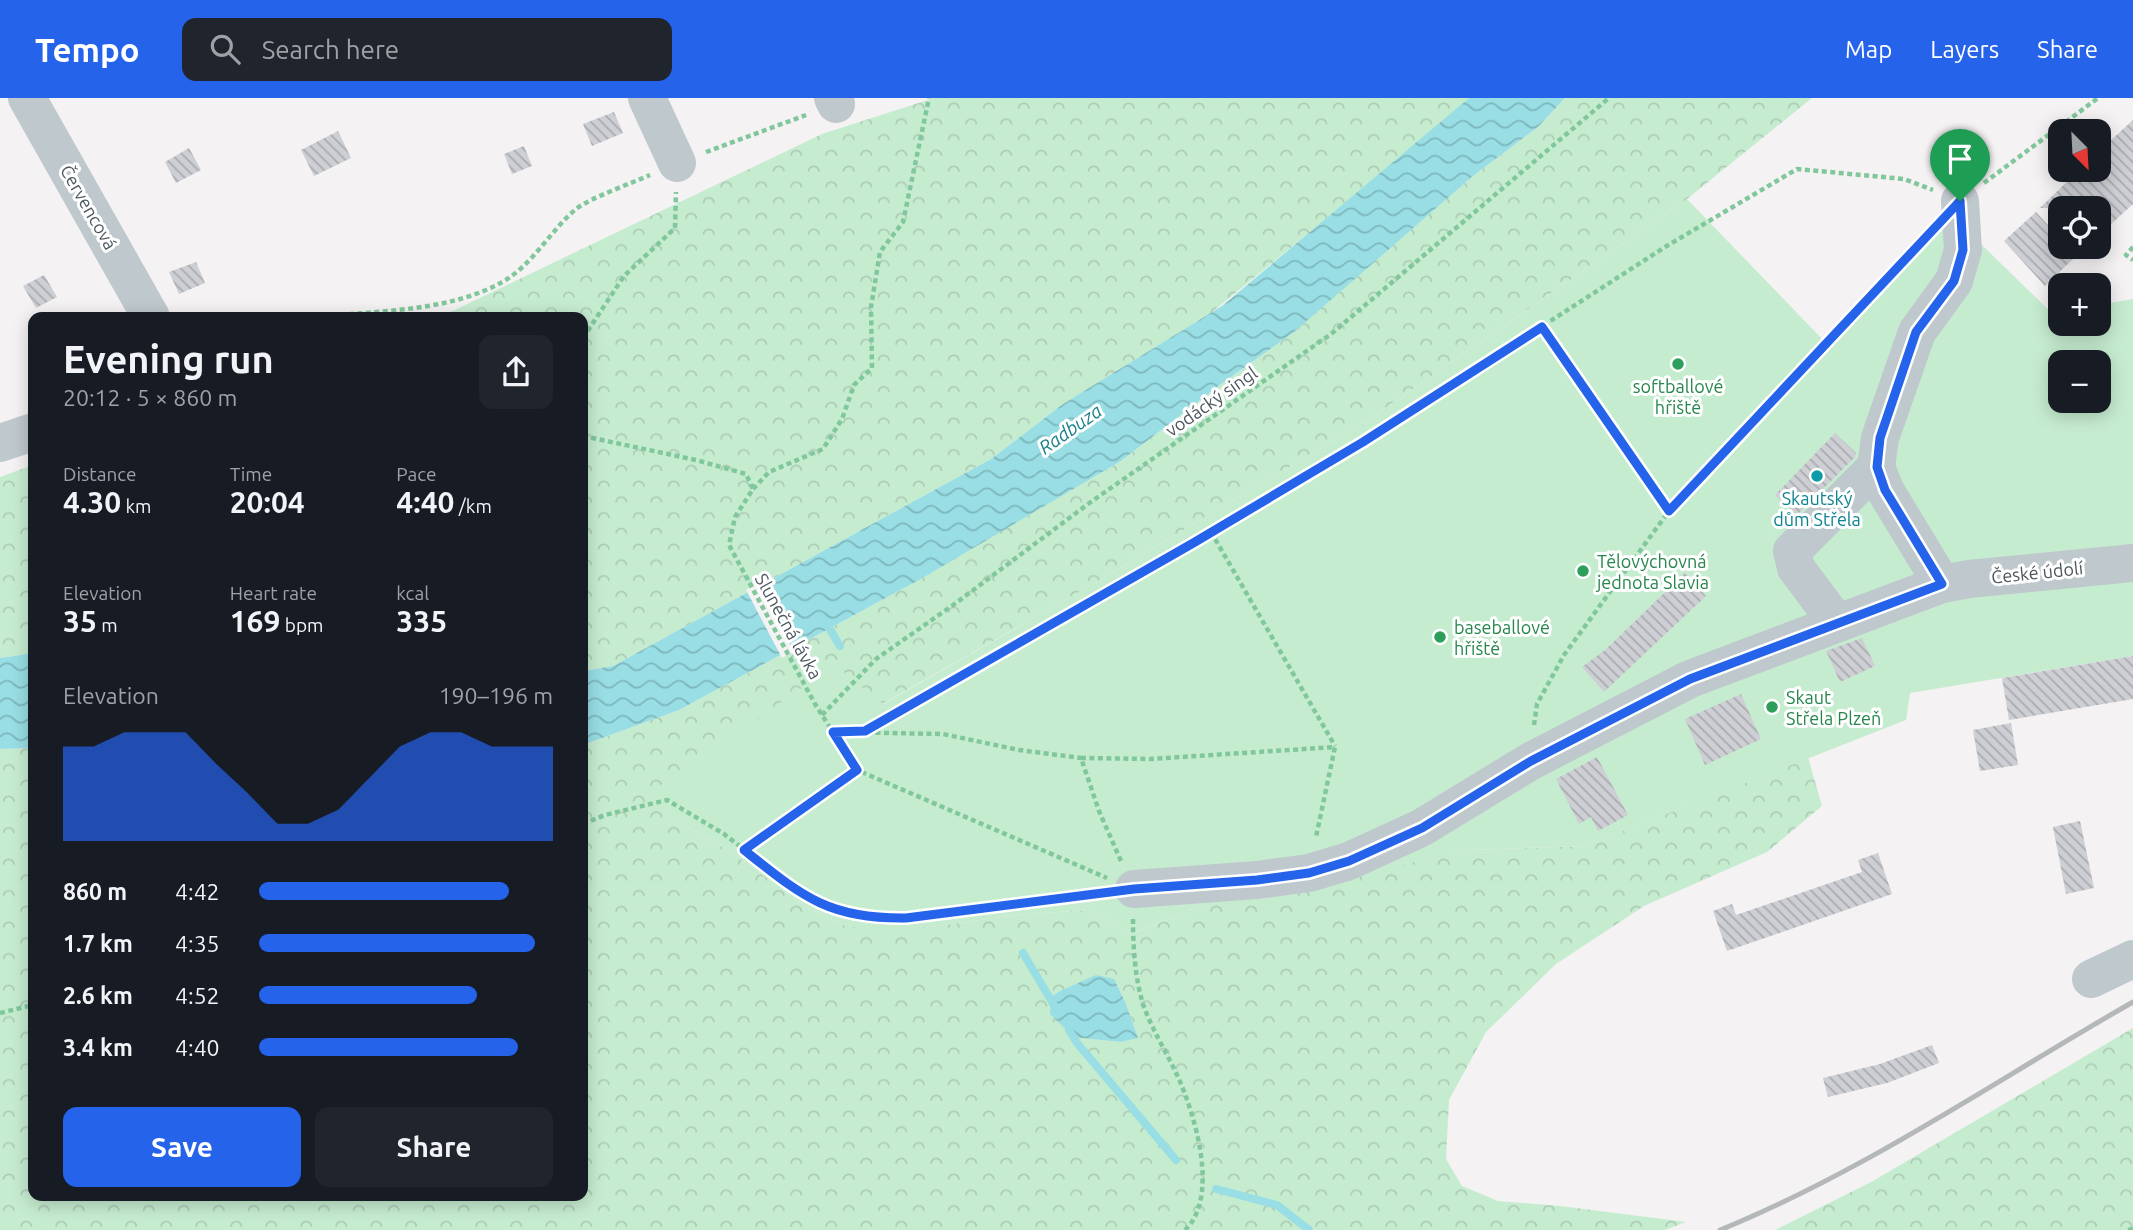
<!DOCTYPE html>
<meta charset="utf-8">
<style>
body{margin:0;font-family:Ubuntu,sans-serif;background:#20242c;color:#f1f3f6;height:100vh;display:flex;flex-direction:column;font-size:26px;white-space:nowrap}
*{box-sizing:border-box;margin:0}
p{font-size:23px;color:#9ea1a6}
.icon{flex:none;width:38px;height:38px;fill:none;stroke:currentColor;stroke-width:2;stroke-linecap:round;stroke-linejoin:round}
.map{position:relative;flex:1;overflow:hidden}
.drawer{position:absolute;left:28px;top:214px;width:560px;height:889px;display:flex;flex-direction:column;background:#171b24;border-radius:14px;box-shadow:0 4px 18px #0003}
.drawer>*{flex:none}
.needle{width:46px;rotate:156deg}
.buttons{position:absolute;left:2048px;top:21px;display:grid;gap:14px}
.buttons a{display:grid;place-items:center;width:63px;height:63px;border-radius:14px;background:#171b24;box-shadow:0 4px 18px #0003;font-size:35px}
.pin{position:absolute;display:grid;place-items:center;width:60px;height:60px;color:#fff;margin:-72px -30px;border-radius:50% 50% 50% 0;rotate:-45deg;box-shadow:0 0 7px #0007}
.pin .icon{rotate:45deg}
.round{display:grid;place-items:center;flex:none;width:74px;height:74px;border-radius:14px;background:#20242c}
.head{display:flex;align-items:center;justify-content:space-between;height:119px;padding:0 35px}
h1{font-size:38px;font-weight:600;line-height:52px}
.metrics{display:grid;grid-template-columns:repeat(3,1fr);gap:10px;height:119px;padding:7px 35px}
.metrics div{display:grid;align-content:center}
.metrics b{font-size:30px;font-weight:600}
.metrics small{font-size:19px;font-weight:400}
.metrics p{font-size:19px}
.chart{height:196px;padding:14px 35px}
.chart p{display:flex;justify-content:space-between}
.chart svg{width:100%;height:126px;margin-top:7px;fill:#2563eb;opacity:.7}
.action{display:flex;gap:14px;margin-top:auto;padding:14px 35px}
.action a{flex:1;height:80px;border-radius:14px;background:#2563eb;color:#fff;font-size:28px;font-weight:600;line-height:80px;text-align:center}
.action a+a{background:#20242c;color:#f1f3f6}
ul{padding:0 35px;list-style:none;font-size:23px}
li{display:grid;grid-template-columns:112px 84px 1fr;align-items:center;height:52px}
li i{height:18px;border-radius:9px;background:#2563eb}
header{display:flex;align-items:center;gap:42px;box-sizing:border-box;height:98px;padding:0 35px;background:#2563eb;color:#fff}
header strong{font-size:33px}
nav{display:flex;gap:38px;margin-inline-start:auto;font-size:24px}
.search{width:490px;height:63px;background:#20242c;display:flex;align-items:center;gap:18px;box-sizing:border-box;padding:0 24px;border-radius:14px;color:#9ea1a6;font-size:26px}
.map>svg:first-child{display:block}
.forest{fill:url(#forest-crowns);fill-rule:evenodd}
.garden{fill:#c6ecd0;fill-rule:evenodd}
.water{fill:url(#water-waves)}
.pier{fill:#f4f2f2}
.lines{fill:none;stroke-linecap:round;stroke-linejoin:round}
.stream{stroke:#98dee4;stroke-width:8}
.building{fill:url(#building-back-hatch)}
.path{stroke:#81c79c;stroke-width:4.5;stroke-dasharray:5 3.5;stroke-linecap:butt}
.minor{stroke:#bfc8cd;stroke-width:38}
.rail{stroke:#b5b8bb;stroke-width:5}
.route-casing{stroke:#fff;stroke-width:14}
.route{stroke:#2563eb;stroke-width:9}
.leisure-dot{fill:#2e9e5b;stroke:#fff;stroke-width:2.5}
.culture-dot{fill:#0f9aa8;stroke:#fff;stroke-width:2.5}
.labels{text-anchor:middle;dominant-baseline:central;stroke-width:6;stroke-linejoin:round;paint-order:stroke}
.street-label{font-size:18px;fill:#4c575e;stroke:#fff}
.leisure-label{font-size:18px;fill:#27864d;stroke:#fff;text-anchor:start}
.culture-label{font-size:18px;fill:#0d838f;stroke:#fff}
.water-label{font-size:19px;font-style:italic;fill:#1a818b;stroke:#fff}
</style>
<header>
<strong>Tempo</strong>
<div class="search"><svg class="icon" aria-label="search" viewBox="0 0 24 24"><circle cx="10" cy="10" r="6"/><path d="M15 15l6 6"/></svg>Search here</div>
<nav><a>Map</a><a>Layers</a><a>Share</a></nav>
</header>
<div class="map">
<svg width="2133" height="1132" viewBox="0 0 2133 1132">
<defs>
<pattern id="forest-crowns" width="20" height="18" patternUnits="userSpaceOnUse" patternTransform="scale(1.75)"><rect width="20" height="18" fill="#c6ecd0"/><path d="M2 6a3 3 0 1 1 6 0M12 15a3 3 0 1 1 6 0" fill="none" stroke="#acccb5"/></pattern>
<pattern id="water-waves" width="16" height="10" patternUnits="userSpaceOnUse" patternTransform="scale(1.75)"><rect width="16" height="10" fill="#98dee4"/><path d="M0 5q4-4 8 0t8 0" fill="none" stroke="#7eb7bc"/></pattern>
<pattern id="building-back-hatch" width="6" height="6" patternUnits="userSpaceOnUse" patternTransform="scale(1.75)"><rect width="6" height="6" fill="#cdcfd4"/><path d="M-1 5l2 2M0 0l6 6M5-1l2 2" fill="none" stroke="#a9abaf"/></pattern>
</defs>
<rect width="100%" height="100%" fill="#f4f2f2"/>
<g class="forest">
<polygon points="934,0 1469,0 1382,75 1211,215 1063,306 991,361 613,568 583,573 583,219 440,219 822,36"/>
<path d="M1565 0H1812L1687 101 1371 320 1095 485 882 606 663 715 730 753 806 809 846 828 930 829 1016 817 1088 812 1130 836 1175 819 1214 800 1469 752 1585 748 1808 659 1822 708 1767 754 1644 808 1556 866 1486 934 1449 1002 1446 1061 1462 1088 1498 1103 1560 1108 1686 1124 1665 1132H0V651L33 650V1097H583V647L679 612 908 488 1121 363 1217 289 1283 242 1473 78 1538 29ZM1126 906 1137 940 1121 944 1086 940Z"/>
<polygon points="33,367 33,555 0,560 0,379"/>
<polygon points="2133,930 2133,1132 1775,1132 1873,1083"/>
</g>
<path class="garden" d="M1687 101 1826 245 1948 114 2060 223V226L2070 233 2076 226H2098V207L2133 201V558L1910 595 1906 622 1585 748 1469 752 1314 786 1214 800 1175 819 1129 836 1088 812 1016 817 930 829 883 832 846 828 806 809 730 753 663 715 658 689 835 567 883 606 1095 485 1371 320ZM2060 264H2098V303H2060Z"/>
<g class="water">
<polygon points="1469,0 1565,0 1538,29 1473,78 1294,234 1217,289 1121,363 919,482 679,612 583,647 583,573 613,568 991,361 1063,306 1222,208"/>
<polygon points="33,555 33,650 0,651 0,560"/>
<polygon points="1096,877 1114,881 1126,906 1138,940 1121,944 1073,939 1050,916 1051,900 1058,894"/>
</g>
<polygon class="pier" points="757,486 794,554 782,560 746,492"/>
<g class="lines">
<g class="stream">
<polyline points="825,523 840,548"/>
<polyline points="1023,855 1055,909"/>
<polyline points="1069,932 1077,945 1176,1062"/>
<polyline points="1216,1091 1277,1107 1309,1132"/>
</g>
</g>
<g class="building">
<polygon points="614,14 623,35 592,48 583,26"/>
<polygon points="2133,22 2133,106 2098,138 2098,110 2040,110 2079,72 2098,72 2098,54"/>
<polygon points="338,33 351,60 314,78 301,52"/>
<polygon points="524,48 532,68 512,76 504,56"/>
<polygon points="189,50 201,72 176,85 165,64"/>
<polygon points="2036,114 2060,140 2060,149 2068,149 2076,158 2045,188 2004,143"/>
<polygon points="196,164 205,185 179,196 169,174"/>
<polygon points="44,177 57,199 36,210 23,188"/>
<polygon points="1835,335 1856,355 1855,359 1796,418 1775,397"/>
<polygon points="1685,475 1706,498 1604,594 1582,569 1605,552"/>
<polygon points="1862,540 1875,568 1840,584 1826,553"/>
<polygon points="2133,558 2133,601 2009,622 2002,580"/>
<polygon points="1741,596 1761,641 1705,667 1685,621"/>
<polygon points="2011,625 2018,667 1980,673 1973,632"/>
<polygon points="1597,659 1628,717 1598,733 1591,719 1579,726 1556,681"/>
<polygon points="2080,723 2094,790 2066,796 2053,729"/>
<polygon points="1878,755 1892,796 1727,853 1713,813 1732,806 1736,817 1862,774 1858,762"/>
<polygon points="1932,947 1939,965 1887,985 1828,999 1823,980 1880,966"/>
</g>
<g class="lines">
<g class="path">
<polyline points="706,54 806,17"/>
<polyline points="1984,85 2098,0"/>
<polyline points="2133,149 2126,157 2133,162"/>
<path d="M315 219C375 213 451 214 504 183 533 166 551 132 576 111 590 100 632 85 650 77"/>
<polyline points="1542,229 1669,413"/>
<polyline points="583,240 624,178 675,130 676,94"/>
<polyline points="583,338 696,362 746,376 753,391 735,419 729,447 815,606 857,672 1107,780"/>
<polyline points="753,391 769,374 823,351 842,321 854,287 872,270 871,209 880,154 903,124 929,0"/>
<polyline points="1211,434 1335,648"/>
<polyline points="822,617 876,561 956,505 1088,406 1331,236 1609,0"/>
<polyline points="1534,627 1537,606 1564,557 1669,413 1931,133"/>
<polyline points="865,633 1034,538 1363,344 1665,149 1797,71 1904,81 1933,92"/>
<polyline points="833,634 943,636 1019,652 1081,660"/>
<polyline points="583,726 605,717 667,702 724,736 802,796 838,814 859,819 906,820 1105,795"/>
<polyline points="744,752 857,672"/>
<polyline points="1121,763 1099,713 1081,660 1150,661 1335,649 1316,739"/>
<path d="M1133 821C1133 849 1135 880 1143 906 1152 932 1167 955 1178 979 1195 1017 1220 1099 1185 1132"/>
<polyline points="0,915 33,907"/>
<polyline points="2128,1132 2133,1131"/>
</g>
<g class="minor">
<polyline points="27,0 151,219"/>
<polyline points="647,0 677,65"/>
<polyline points="833,0 836,6"/>
<polyline points="0,345 33,334"/>
<polyline points="1942,486 1885,392 1876,369 1880,340 1917,234 1954,183 1963,152 1960,103"/>
<polyline points="1837,525 1796,470 1792,453 1876,369"/>
<polyline points="1134,791 1257,782 1309,775 1349,763 1421,730 1531,663 1690,581 1942,486 1969,481 2133,465"/>
<polyline points="2091,881 2133,861"/>
</g>
<path class="rail" d="M1720 1132C1867 1072 1996 982 2133 904"/>
</g>
<g class="lines">
<g class="route-casing">
<path id="route" d="M1960 103 1963 152 1954 183 1916 234 1880 340 1877 369 1885 392 1942 486 1690 581 1531 663 1422 730 1349 763 1309 775 1257 782 1134 791 906 820C828 821 802 798 744 752L857 672 833 634 865 633 1195 444 1363 344 1542 229 1669 413Z"/>
</g>
<use href="#route" class="route"/>
</g>
<g class="leisure-dot">
<circle cx="1678" cy="266" r="7"/>
<circle cx="1583" cy="473" r="7"/>
<circle cx="1440" cy="539" r="7"/>
<circle cx="1772" cy="609" r="7"/>
</g>
<circle class="culture-dot" cx="1817" cy="378" r="7"/>
<g class="labels">
<g class="street-label">
<text transform="translate(89 109) rotate(60)">Červencová</text>
<text transform="translate(1211 303) rotate(-35)">vodácký singl</text>
<text transform="translate(2037 474) rotate(-6)">České údolí</text>
<text transform="translate(789 528) rotate(61)">Slunečná lávka</text>
</g>
<g class="leisure-label">
<text x="1678" y="288" text-anchor="middle">softballové<tspan x="1678" dy="21">hřiště</tspan></text>
<text x="1597" y="463">Tělovýchovná<tspan x="1597" dy="21">jednota Slavia</tspan></text>
<text x="1454" y="529">baseballové<tspan x="1454" dy="21">hřiště</tspan></text>
<text x="1786" y="599">Skaut<tspan x="1786" dy="21">Střela Plzeň</tspan></text>
</g>
<g class="culture-label">
<text x="1817" y="400">Skautský<tspan x="1817" dy="21">dům Střela</tspan></text>
</g>
<g class="water-label">
<text transform="translate(1070 331) rotate(-35)">Radbuza</text>
</g>
</g>
</svg>
<div class="buttons">
<a><svg class="needle" viewBox="-14 -14 28 28"><path d="M0-13l5 13h-10z" fill="#e53935"/><path d="M0 13l5-13h-10z" fill="#9ea1a6"/></svg></a>
<a><svg class="icon" aria-label="locate" viewBox="0 0 24 24"><circle cx="12" cy="12" r="6"/><path d="M12 2v4M12 18v4M2 12h4M18 12h4"/></svg></a>
<a>+</a>
<a>−</a>
</div>
<div class="pin" style="left:1960px;top:103px;background:#1e9e55"><svg class="icon" aria-label="arrive" viewBox="0 0 24 24"><path d="M6 21V4h12l-3 4 3 4H6"/></svg></div>
<section class="drawer">
<div class="head"><div><h1>Evening run</h1><p>20:12 · 5 × 860 m</p></div><a class="round"><svg class="icon" aria-label="share" viewBox="0 0 24 24"><path d="M12 15V3M7 8l5-5 5 5M5 13v7h14v-7"/></svg></a></div>
<div class="metrics">
<div><p>Distance</p><b>4.30<small> km</small></b></div>
<div><p>Time</p><b>20:04</b></div>
<div><p>Pace</p><b>4:40<small> /km</small></b></div>
</div>
<div class="metrics">
<div><p>Elevation</p><b>35<small> m</small></b></div>
<div><p>Heart rate</p><b>169<small> bpm</small></b></div>
<div><p>kcal</p><b>335</b></div>
</div>
<div class="chart"><p><span>Elevation</span>190–196 m</p>
<svg viewBox="0 0 160 44" preserveAspectRatio="none"><path d="M0 44V11L10 11L20 6L30 6L40 6L50 17L60 27L70 38L80 38L90 33L100 22L110 11L120 6L130 6L140 11L150 11L160 11V44z"/></svg>
</div>
<ul>
<li><b>860 m</b>4:42<i style="width:85%"></i></li>
<li><b>1.7 km</b>4:35<i style="width:94%"></i></li>
<li><b>2.6 km</b>4:52<i style="width:74%"></i></li>
<li><b>3.4 km</b>4:40<i style="width:88%"></i></li>
</ul>
<div class="action"><a>Save</a><a>Share</a></div>
</section>
</div>
